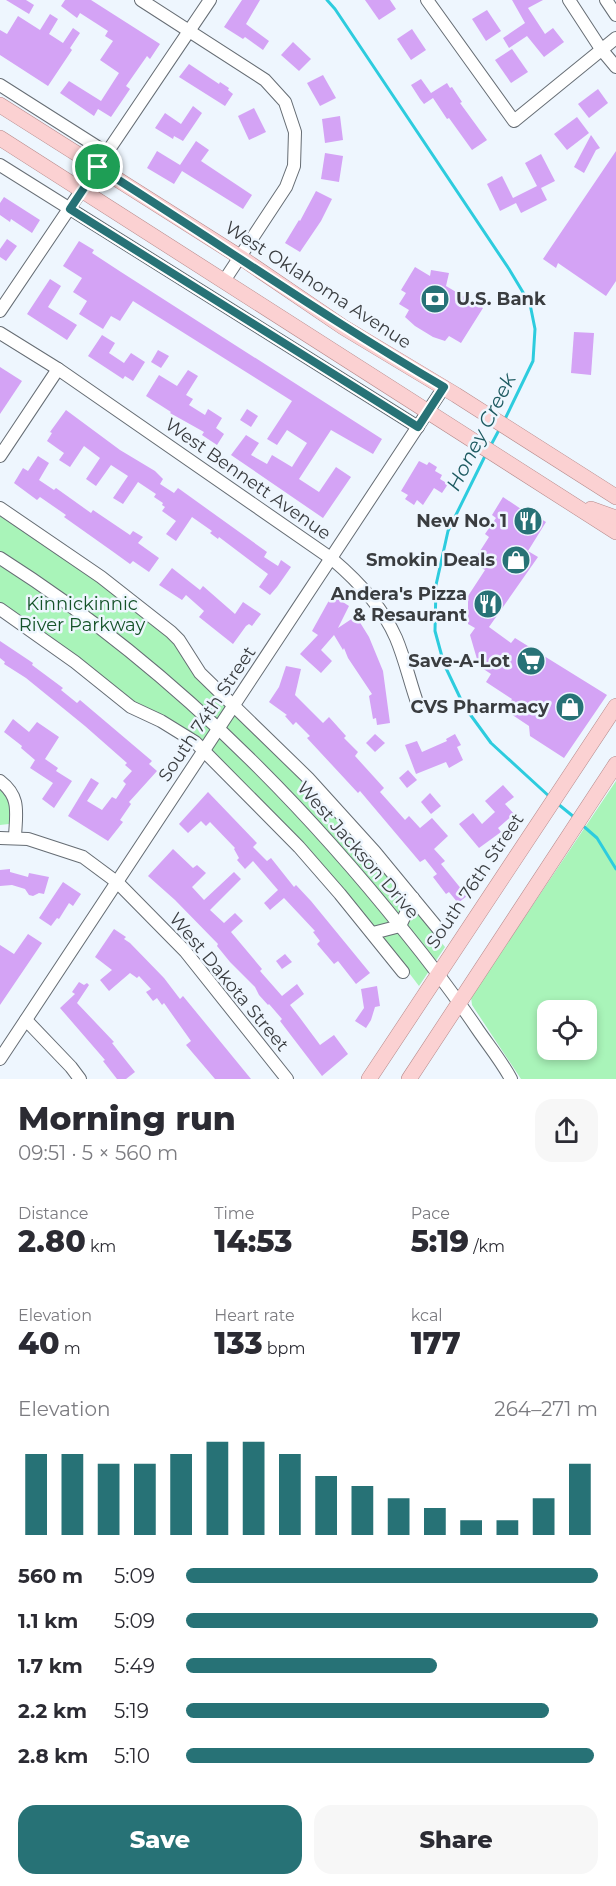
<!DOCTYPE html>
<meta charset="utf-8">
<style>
body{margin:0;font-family:Montserrat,sans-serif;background:#f7f7f7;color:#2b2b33;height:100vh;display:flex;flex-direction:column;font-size:22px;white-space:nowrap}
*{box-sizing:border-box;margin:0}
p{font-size:20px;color:#7c7c81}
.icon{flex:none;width:33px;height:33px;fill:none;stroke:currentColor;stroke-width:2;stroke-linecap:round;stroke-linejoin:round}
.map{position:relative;height:1079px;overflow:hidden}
.details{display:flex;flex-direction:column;background:#fff;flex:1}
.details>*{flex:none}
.tools{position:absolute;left:537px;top:1000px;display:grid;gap:12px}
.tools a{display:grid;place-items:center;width:60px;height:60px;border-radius:12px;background:#fff;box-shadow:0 3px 9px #0003;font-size:30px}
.pin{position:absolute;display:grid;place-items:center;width:51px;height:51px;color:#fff;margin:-26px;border:3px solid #fff;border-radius:50%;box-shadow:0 2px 6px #0007}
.round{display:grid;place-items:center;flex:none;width:63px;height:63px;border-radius:18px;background:#f7f7f7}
.summary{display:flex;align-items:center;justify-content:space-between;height:102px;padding:0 18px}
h1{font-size:33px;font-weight:800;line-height:45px}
.metrics{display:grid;grid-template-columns:repeat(3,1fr);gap:9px;height:102px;padding:6px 18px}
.metrics div{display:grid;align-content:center}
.metrics b{font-size:30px;font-weight:800}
.metrics small{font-size:16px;font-weight:400}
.metrics p{font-size:16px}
.chart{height:168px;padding:12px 18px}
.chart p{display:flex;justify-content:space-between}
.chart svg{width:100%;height:108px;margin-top:6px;stroke:#277276;stroke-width:6}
.primary-button{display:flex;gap:12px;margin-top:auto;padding:12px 18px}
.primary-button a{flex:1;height:69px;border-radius:18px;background:#277276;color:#fff;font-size:24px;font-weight:800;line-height:69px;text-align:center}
.primary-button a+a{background:#f7f7f7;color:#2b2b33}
ul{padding:0 18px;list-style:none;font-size:20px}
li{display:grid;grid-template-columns:96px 72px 1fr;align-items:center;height:45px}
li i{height:15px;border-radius:8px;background:#277276}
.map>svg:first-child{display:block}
.green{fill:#a9f4b9;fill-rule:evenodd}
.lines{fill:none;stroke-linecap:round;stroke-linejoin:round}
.stream{stroke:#2dccde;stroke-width:3}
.building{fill:#d4a3f5}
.minor-casing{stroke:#666d74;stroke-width:14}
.major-casing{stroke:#b68a8b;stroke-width:16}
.minor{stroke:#fff;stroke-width:12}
.major{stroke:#fbd1d2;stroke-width:15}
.route-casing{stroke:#fff;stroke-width:12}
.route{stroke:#277276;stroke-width:8}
.labels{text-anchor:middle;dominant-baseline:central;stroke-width:5;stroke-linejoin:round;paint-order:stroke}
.street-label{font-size:18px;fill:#3a3d40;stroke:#eef6fe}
.poi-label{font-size:18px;font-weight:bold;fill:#3a3d40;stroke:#eef6fe;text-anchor:end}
.park-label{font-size:18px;fill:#145228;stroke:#eef6fe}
.water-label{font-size:20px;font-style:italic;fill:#1d5a61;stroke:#eef6fe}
</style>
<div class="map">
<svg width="616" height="1079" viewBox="0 0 616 1079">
<rect width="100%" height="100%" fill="#eef6fe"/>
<g class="green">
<polygon points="0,516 101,581 159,627 321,799 400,891 445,947 419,986 384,940 214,754 175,722 130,700 0,604"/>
<path d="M616 781V1079H521L472 1005 471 997ZM548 1011H586V1050H548Z"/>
<polygon points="0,786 9,795 10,813 9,824 0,825"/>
</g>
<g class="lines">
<g class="stream">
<polyline points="327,0 335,9 509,269 530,304 535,329 533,361 505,419"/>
<polyline points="491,445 499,430"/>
<polyline points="486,454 448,531 436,585 435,631 444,664 464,706 491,743 551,798"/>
<polyline points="558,804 574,817"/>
<polyline points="581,824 597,838 616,869"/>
</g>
</g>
<g class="building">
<polygon points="6,0 26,0 34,5 29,14"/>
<polygon points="65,0 91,0 160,44 150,59 147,56 126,86 130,89 111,117 98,109 94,116 60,93 69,81 101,101 119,73 100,60 113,41 105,36 108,31 80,13 77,18 61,6"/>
<polygon points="242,0 260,0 246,24 269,41 263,50 245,37 243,39 224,27"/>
<polygon points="365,0 390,0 396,9 379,20"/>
<polygon points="512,0 543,0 528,8 545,34 553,28 564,42 544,57 527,36 509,48 503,38 525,23"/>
<polygon points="487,10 501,31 486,41 472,19"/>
<polygon points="50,14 58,19 49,34 63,43 73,28 80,33 70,48 72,50 48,86 0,55 0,30 7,34 18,16 40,30"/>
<polygon points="412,29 426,50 411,60 397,39"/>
<polygon points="293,42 311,59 299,71 281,55"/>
<polygon points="512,49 528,72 511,83 495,60"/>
<polygon points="189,64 219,84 220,82 229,88 228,90 233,94 225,106 179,77"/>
<polygon points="323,75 336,98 320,106 307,83"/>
<polygon points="421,79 431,93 447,83 450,88 452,87 462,102 460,103 487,140 472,150 449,118 447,119 433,98 424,104 420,99 411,85"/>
<polygon points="598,89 608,103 589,118 578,104"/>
<polygon points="193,106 202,113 183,141 174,136 173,139 155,128 165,113 181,124"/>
<polygon points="254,108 266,132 249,140 238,116"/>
<polygon points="340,116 343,140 325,143 322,119"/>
<polygon points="577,117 589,133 567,150 554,134"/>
<polygon points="591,135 600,148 596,150 584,173 574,167"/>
<polygon points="196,141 209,150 201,161 252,195 243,209 182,171 174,184 147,168 157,151 180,165"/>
<polygon points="616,151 616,281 606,296 558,263 556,268 543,259"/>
<polygon points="325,153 343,156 339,182 321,179"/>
<polygon points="541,154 555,181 541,188 547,200 521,213 516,203 500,211 487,184 502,176 513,198 537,186 525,163"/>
<polygon points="316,191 332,199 321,221 300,252 285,243 299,220 300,221"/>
<polygon points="4,197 40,220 32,233 11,219 10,222 0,215 0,203"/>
<polygon points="7,239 17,246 6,261 0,257 0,249"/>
<polygon points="79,241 94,250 92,253 121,272 382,439 373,454 331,430 299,479 319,492 336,467 351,477 323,518 231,455 246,435 259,443 251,455 267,464 272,455 292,467 307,443 287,430 277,445 267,439 292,401 133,301 120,321 111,316 103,329 79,314 87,301 73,292 82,278 63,266"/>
<polygon points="415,267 430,276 431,270 449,273 446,286 483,308 461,343 449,336 445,341 433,337 415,326 405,317 409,310 399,304 406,293 401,290"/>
<polygon points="50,279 61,286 48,307 77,325 67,340 27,314"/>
<polygon points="574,332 594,333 591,375 571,373"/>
<polygon points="102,335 115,343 109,353 124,363 131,353 145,362 133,381 125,376 123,379 88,356"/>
<polygon points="158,350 169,356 161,368 151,362"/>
<polygon points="0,367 22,381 0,414"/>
<polygon points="188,370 198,376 186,395 193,399 189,405 205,415 208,409 222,418 216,428 224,434 217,445 202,435 204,432 170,413 171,412 146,396 159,375 177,386"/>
<polygon points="247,409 258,416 251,427 240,420"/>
<polygon points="66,410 120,450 155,471 163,479 160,484 174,493 178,488 267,552 264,557 278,566 281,560 291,567 277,587 270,595 259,587 268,574 219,537 218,539 210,533 212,531 192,517 176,541 166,534 176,521 162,511 165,507 162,505 163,503 154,497 156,494 138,482 123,504 113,498 128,476 111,465 96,486 86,479 100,458 84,446 70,467 59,460 64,453 47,441 52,433 50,432"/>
<polygon points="38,456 49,463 39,480 54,490 56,488 91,513 93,510 130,535 133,531 143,537 138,543 159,558 149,572 133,561 130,564 112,551 64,517 66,515 40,497 37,500 14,483 23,468 28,471"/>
<polygon points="419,461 427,465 429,462 437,467 435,471 442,475 440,479 448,484 442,493 434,488 423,505 417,500 414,505 405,499 408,495 401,491"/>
<polygon points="503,497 527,513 528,511 546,522 528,551 538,557 489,627 511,643 515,638 607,695 564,758 530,736 529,726 505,710 512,699 486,682 491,674 479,666 470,635 475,628 468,624 468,596 485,570 473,562 489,537 485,534 496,518 492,515"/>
<polygon points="172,568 200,590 203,586 235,614 243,602 261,614 252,626 249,624 246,626 233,644 199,617 204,611 186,595 182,600 159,585"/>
<polygon points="332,595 349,606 338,628 356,616 369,637 383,671 390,723 377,725 376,718 373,719 369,696 372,694 348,658 344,648 343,650 334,635 321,650 332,661 321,673 300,654 318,635 312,631"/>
<polygon points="0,641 33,663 32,665 63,688 61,690 77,703 80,700 152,761 149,764 157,771 129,802 131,804 120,820 123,822 108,841 68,816 91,778 99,783 87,801 102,810 112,797 116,799 126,784 123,781 132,771 125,765 127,763 85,726 26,678 4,664 5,662 0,658"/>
<polygon points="286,666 301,669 295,695 323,723 329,717 346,736 344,738 358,752 355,756 384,788 380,792 405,820 409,816 420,828 432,818 448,836 434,849 445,861 441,864 467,896 458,903 449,892 446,894 433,877 437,874 425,859 420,862 360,791 358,793 307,738 310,736 296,722 293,725 285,716 287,715 269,702 279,687"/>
<polygon points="13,719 29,732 37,722 59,737 45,759 58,768 56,771 72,781 54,808 42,799 53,783 30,768 35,760 21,748 22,746 4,732"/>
<polygon points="375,734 385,743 375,752 366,743"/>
<polygon points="455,734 461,745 457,747 463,760 449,768 446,762 416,774 405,745 417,741 422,752 447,741 446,739"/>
<polygon points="408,770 417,780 407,788 399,778"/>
<polygon points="503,785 514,797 505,804 514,814 498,828 501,832 479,848 459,824 473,813 482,824 495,812 485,801"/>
<polygon points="208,792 257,843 253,847 267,861 271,858 294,887 296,885 311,901 370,973 356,984 338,961 334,964 317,944 320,941 313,932 315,931 284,898 270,910 264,903 278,890 253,861 245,869 237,860 239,858 234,849 235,848 210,822 206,826 201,821 188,833 179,824"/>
<polygon points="430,793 441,806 431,814 421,802"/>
<polygon points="173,849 193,868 197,865 206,873 192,887 204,900 234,872 241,879 210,910 224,923 235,913 243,921 231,932 262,969 260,971 282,996 297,984 304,994 290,1005 300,1018 320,1045 334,1035 348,1054 322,1076 280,1021 282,1019 269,1004 268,1005 259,995 255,987 230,962 217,946 218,944 175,900 148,876"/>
<polygon points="10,869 10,872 28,877 29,873 49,877 44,894 39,893 33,896 29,895 25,889 12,885 0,886 0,870"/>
<polygon points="63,882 81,894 73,906 69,903 59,919 57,918 51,926 39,918"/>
<polygon points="114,929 126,937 124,939 130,943 164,978 180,999 183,996 251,1079 215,1079 186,1045 191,1041 164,1003 162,1005 157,998 153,1001 146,992 151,989 139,976 137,978 130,973 109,991 100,980 112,970 95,957"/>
<polygon points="28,934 42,943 0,1005 0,945 14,954"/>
<polygon points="285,954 292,962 282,969 276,961"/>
<polygon points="79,982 84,985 87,983 89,985 77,1003 114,1042 112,1043 135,1072 126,1079 117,1079 103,1061 105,1060 60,1008 75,994 72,992"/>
<polygon points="377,986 380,1006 375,1007 371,1020 366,1028 355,1021 364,1008 361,989"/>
</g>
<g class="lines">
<g class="minor-casing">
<g id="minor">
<polyline points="141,0 265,80 285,102 295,132 294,166 286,187 224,281"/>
<polyline points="427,0 514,121 616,38"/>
<polyline points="569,0 601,49 616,67"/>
<polyline points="606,0 616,15"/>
<polyline points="0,85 107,153"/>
<polyline points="0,165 418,427"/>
<polyline points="0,311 210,0"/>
<path d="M0 333 58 369 332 559C358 581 382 606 396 638 405 659 410 683 418 705"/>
<polyline points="0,456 58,369"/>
<polyline points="0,508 101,577 171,632 179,640 200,673 308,778 375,852 440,931"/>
<path d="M0 558C156 657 290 788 405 932 431 964 455 996 478 1030 489 1046 502 1062 511 1079"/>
<polyline points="0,609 75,662 131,707 161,721 195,742 299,847 340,894 403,972"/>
<path d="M0 781C21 797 16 813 15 837"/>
<polyline points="0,838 28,839 83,857 118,883 185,951 287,1079"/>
<polyline points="373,933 400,926 413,898"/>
<polyline points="26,1020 71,1067 80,1079"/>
<polyline points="0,1059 444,387"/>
</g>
</g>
<g class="major-casing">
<g id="major">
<polyline points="0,105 240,257 343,327 456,395 616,497"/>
<polyline points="0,138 616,532"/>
<polyline points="591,509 616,518"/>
<polyline points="369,1079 616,706"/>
<polyline points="409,1079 616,764"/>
</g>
</g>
<use href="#minor" class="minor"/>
<use href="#major" class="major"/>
</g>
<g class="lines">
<g class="route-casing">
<path id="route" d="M98 167C214 240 326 318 444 387L418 427 70 209Z"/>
</g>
<use href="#route" class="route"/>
</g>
<defs>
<g id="bank-disc" transform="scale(1.5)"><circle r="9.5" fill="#277276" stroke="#eef6fe"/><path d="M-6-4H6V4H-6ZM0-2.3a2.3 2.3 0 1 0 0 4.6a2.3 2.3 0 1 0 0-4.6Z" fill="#fff"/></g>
<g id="restaurant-disc" transform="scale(1.5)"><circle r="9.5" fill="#277276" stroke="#eef6fe"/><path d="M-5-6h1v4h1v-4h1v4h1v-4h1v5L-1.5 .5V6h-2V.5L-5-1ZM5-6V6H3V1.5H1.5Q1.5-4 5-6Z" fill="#fff"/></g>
<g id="shop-disc" transform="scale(1.5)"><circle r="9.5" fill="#277276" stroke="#eef6fe"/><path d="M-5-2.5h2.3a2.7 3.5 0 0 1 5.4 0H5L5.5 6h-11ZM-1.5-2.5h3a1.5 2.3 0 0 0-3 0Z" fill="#fff"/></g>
<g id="supermarket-disc" transform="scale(1.5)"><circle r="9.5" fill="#277276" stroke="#eef6fe"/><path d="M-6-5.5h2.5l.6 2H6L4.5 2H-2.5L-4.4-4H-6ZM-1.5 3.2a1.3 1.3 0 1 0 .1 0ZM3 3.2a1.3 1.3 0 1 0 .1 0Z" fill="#fff"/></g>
</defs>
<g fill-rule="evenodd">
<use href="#bank-disc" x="435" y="299"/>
<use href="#restaurant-disc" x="528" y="521"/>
<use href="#shop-disc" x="516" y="560"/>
<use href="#restaurant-disc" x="488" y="604"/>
<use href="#supermarket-disc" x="531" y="661"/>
<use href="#shop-disc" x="570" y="707"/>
</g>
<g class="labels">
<g class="street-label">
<text transform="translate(318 285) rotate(33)">West Oklahoma Avenue</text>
<text transform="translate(248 479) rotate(35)">West Bennett Avenue</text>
<text transform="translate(207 714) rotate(-56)">South 74th Street</text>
<text transform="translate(358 850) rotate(49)">West Jackson Drive</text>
<text transform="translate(475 881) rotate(-56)">South 76th Street</text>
<text transform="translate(229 982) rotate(50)">West Dakota Street</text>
</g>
<g class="poi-label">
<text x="456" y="299" text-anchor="start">U.S. Bank</text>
<text x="507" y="521">New No. 1</text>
<text x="495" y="560">Smokin Deals</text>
<text x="467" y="594">Andera's Pizza<tspan x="467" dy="21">&amp; Resaurant</tspan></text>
<text x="510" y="661">Save-A-Lot</text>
<text x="549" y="707">CVS Pharmacy</text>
</g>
<g class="park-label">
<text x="82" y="604">Kinnickinnic<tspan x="82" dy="21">River Parkway</tspan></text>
</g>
<g class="water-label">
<text transform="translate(481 432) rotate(-63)">Honey Creek</text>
</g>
</g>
</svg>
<div class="tools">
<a><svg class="icon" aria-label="locate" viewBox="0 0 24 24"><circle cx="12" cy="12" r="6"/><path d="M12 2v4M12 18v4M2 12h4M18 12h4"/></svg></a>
</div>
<div class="pin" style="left:98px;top:167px;background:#1e9e55"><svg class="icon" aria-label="arrive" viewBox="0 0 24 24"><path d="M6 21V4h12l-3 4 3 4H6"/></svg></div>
</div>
<section class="details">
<div class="summary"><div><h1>Morning run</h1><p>09:51 · 5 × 560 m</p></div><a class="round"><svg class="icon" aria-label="share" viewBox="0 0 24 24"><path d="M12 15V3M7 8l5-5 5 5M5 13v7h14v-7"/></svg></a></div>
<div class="metrics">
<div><p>Distance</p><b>2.80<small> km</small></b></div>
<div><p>Time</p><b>14:53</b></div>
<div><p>Pace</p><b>5:19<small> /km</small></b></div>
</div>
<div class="metrics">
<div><p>Elevation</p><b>40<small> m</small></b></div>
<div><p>Heart rate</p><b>133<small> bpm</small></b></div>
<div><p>kcal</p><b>177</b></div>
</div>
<div class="chart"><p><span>Elevation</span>264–271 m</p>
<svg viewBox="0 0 160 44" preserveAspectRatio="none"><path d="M5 44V11M15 44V11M25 44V15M35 44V15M45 44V11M55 44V6M65 44V6M75 44V11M85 44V20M95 44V24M105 44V29M115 44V33M125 44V38M135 44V38M145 44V29M155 44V15"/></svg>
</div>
<ul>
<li><b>560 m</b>5:09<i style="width:100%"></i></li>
<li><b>1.1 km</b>5:09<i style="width:100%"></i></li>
<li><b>1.7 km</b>5:49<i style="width:61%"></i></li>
<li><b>2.2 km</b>5:19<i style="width:88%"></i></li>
<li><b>2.8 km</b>5:10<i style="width:99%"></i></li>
</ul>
<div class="primary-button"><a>Save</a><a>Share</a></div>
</section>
